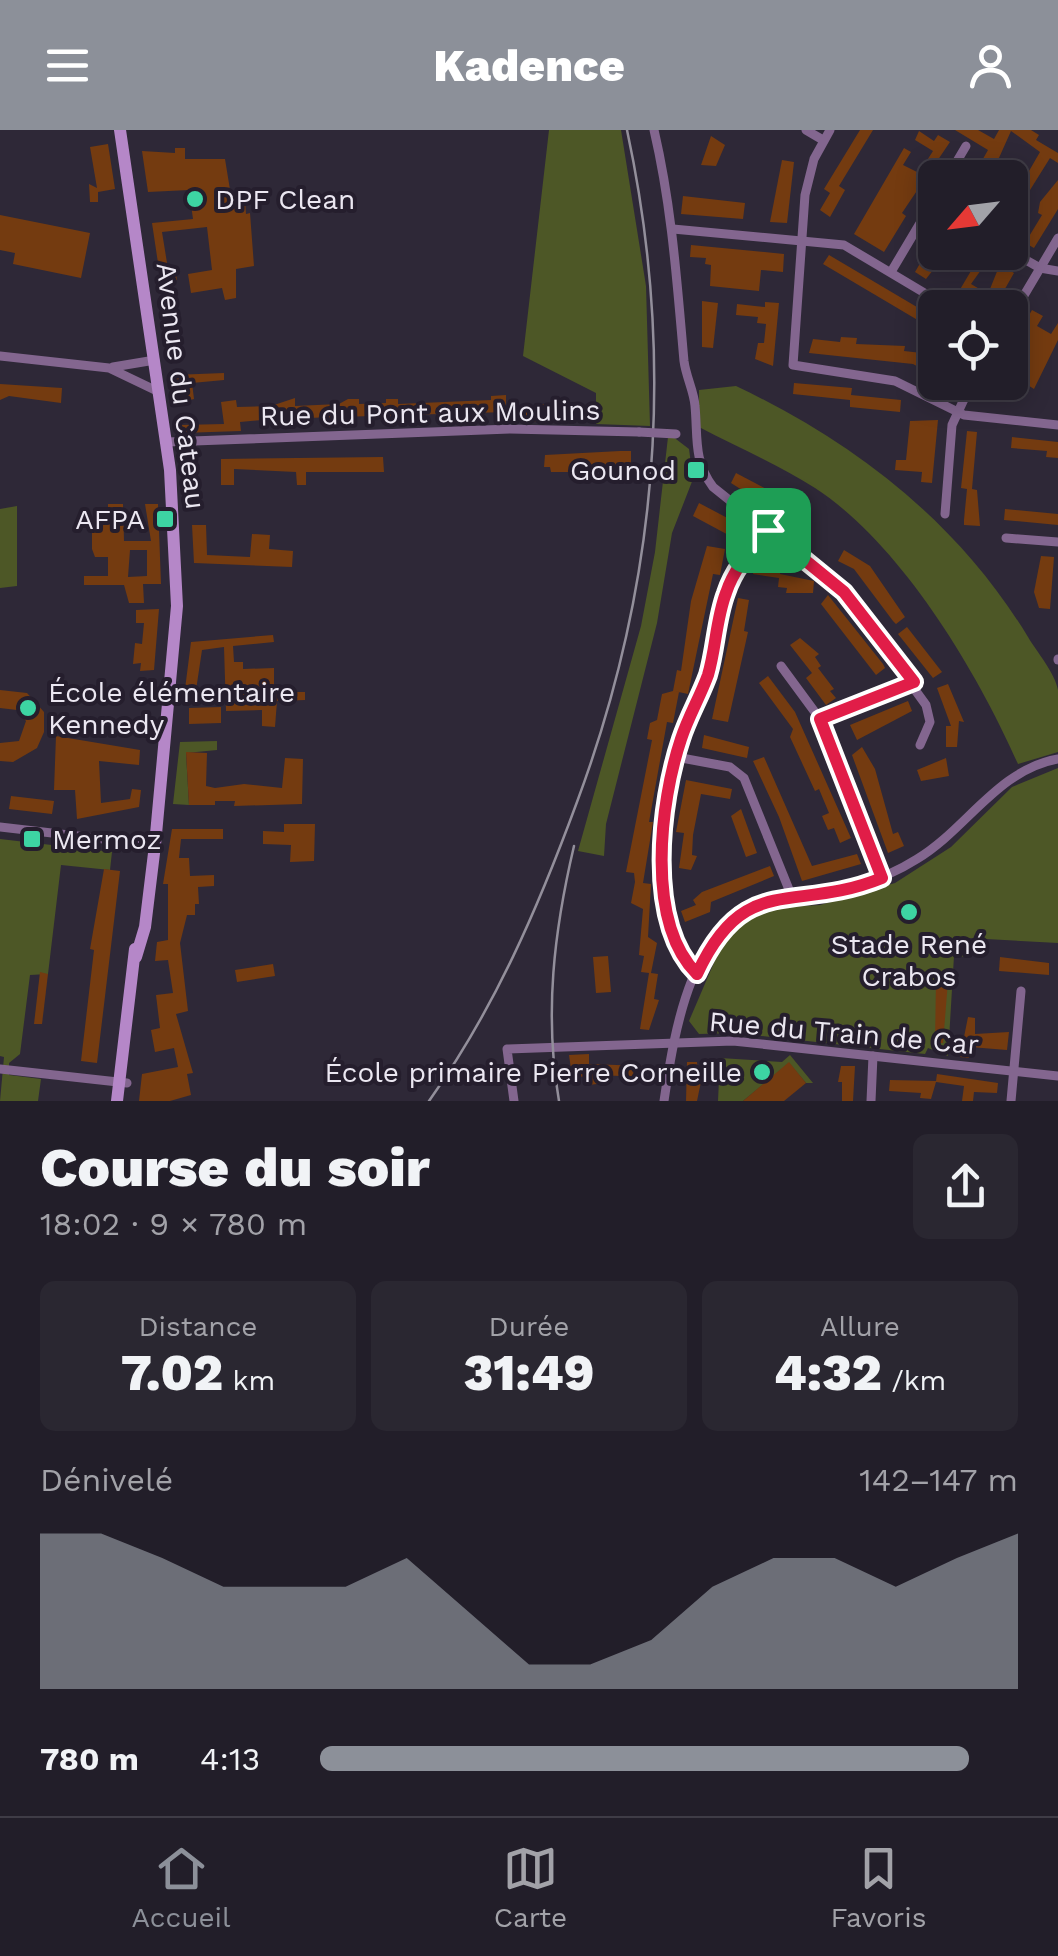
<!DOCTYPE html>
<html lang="fr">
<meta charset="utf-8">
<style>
body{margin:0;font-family:"Work Sans",sans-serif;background:#2a2731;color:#f1f3f6;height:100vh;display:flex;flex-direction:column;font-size:38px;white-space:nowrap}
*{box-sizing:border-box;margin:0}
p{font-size:32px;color:#a2a2a8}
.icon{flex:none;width:55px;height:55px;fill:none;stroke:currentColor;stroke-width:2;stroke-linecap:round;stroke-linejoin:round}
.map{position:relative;height:971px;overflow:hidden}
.drawer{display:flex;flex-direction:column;background:#221e29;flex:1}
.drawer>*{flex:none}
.needle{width:65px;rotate:242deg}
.fabs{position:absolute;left:918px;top:30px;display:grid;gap:20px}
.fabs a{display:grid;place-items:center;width:110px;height:110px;border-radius:15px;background:#221e29;box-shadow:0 5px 25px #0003,0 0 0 2px #3f3c46;font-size:50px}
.pin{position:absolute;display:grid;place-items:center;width:85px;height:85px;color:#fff;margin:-42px;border-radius:20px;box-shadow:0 5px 15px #0006}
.round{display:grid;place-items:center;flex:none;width:105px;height:105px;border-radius:15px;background:#2a2731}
.headline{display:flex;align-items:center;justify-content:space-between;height:170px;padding:0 40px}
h1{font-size:55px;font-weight:800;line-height:75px}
.stats{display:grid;grid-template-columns:repeat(3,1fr);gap:15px;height:170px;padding:10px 40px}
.stats div{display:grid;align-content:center;border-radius:15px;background:#2a2731;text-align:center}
.stats b{font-size:50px;font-weight:800}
.stats small{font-size:28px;font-weight:400}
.stats p{font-size:28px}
.chart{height:280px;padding:20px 40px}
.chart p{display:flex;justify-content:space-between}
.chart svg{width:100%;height:180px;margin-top:10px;fill:#8c9099;opacity:.7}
ul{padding:0 40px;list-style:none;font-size:32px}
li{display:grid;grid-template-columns:160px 120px 1fr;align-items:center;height:75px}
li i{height:25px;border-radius:12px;background:#8c9099}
header{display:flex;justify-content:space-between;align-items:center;height:130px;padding:0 40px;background:#8c9099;color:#fff;font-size:45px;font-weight:800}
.tab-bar{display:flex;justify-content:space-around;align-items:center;height:140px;border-top:2px solid #3f3c46;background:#221e29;font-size:28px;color:#a2a2a8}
.tab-bar a{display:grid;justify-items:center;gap:5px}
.tab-bar .current{color:#8c9099}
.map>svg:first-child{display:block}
.green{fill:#4d5726}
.building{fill:#743b10;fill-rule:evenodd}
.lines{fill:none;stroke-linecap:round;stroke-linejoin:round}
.street{stroke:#83668f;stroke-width:9}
.secondary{stroke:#b587c8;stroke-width:12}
.rail{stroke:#938f9b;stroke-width:2.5}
.street-bridge{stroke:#83668f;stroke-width:9}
.route-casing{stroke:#fff;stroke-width:20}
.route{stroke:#e11d48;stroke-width:12}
.poi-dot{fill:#3dd4a3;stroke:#251e2d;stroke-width:4}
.labels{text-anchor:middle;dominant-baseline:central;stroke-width:8;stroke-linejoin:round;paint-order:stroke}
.poi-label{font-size:28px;fill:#ebe7f1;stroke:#251e2d;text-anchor:start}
.street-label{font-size:28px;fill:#ebe7f1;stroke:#251e2d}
</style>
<header><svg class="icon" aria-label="menu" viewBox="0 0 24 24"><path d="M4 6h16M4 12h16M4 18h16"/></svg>Kadence<svg class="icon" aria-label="person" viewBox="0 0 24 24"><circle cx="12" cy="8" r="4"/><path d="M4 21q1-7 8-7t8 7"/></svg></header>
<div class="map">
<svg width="1058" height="971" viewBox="0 0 1058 971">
<rect width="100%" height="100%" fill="#2e2837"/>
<g class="green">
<polygon points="549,0 621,0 646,156 650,296 596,294 596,263 523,226"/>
<path d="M736 256C856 313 958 392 1028 507 1037 522 1055 543 1058 560 1058 579 1058 602 1058 622L1018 634C977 541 901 414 815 358 779 335 737 317 699 297V260Z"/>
<polygon points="672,306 689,319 693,349 672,403 657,493 606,694 604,726 578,721 641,496 655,422 668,307"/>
<polygon points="17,376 17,456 0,458 0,379"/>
<polygon points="217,611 217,620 186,623 189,675 173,674 180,612"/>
<polygon points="1058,638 1058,813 968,808 967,827 954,826 948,926 928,918 925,924 734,903 699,904 689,891 722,814 742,792 769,778 820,775 895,753 951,717 1012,657"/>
<polygon points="0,709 112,722 110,740 61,735 48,844 30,845 20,924 9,933 9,945 41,949 38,971 0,971 4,927 0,926"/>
<polygon points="790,925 813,953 806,953 789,933 743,971 718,971 720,928 782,932"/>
</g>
<g class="building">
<polygon points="860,0 873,0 839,56 845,60 830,87 820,80 830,63 824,59"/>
<polygon points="955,0 978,0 994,9 999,0 1031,0 1039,5 1036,10 1058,23 1058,33 1050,28 1010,92 1010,74 1040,22 1011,1 990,48 972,48 988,20"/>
<polygon points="919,1 934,11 938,5 950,12 908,74 902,83 906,86 884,122 854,104 904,18 911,22 903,35 919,43 933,21 915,10"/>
<polygon points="711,6 725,15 716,36 701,35"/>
<polygon points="108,14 115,59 98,62 98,72 90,72 89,54 97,58 90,17"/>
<polygon points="175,18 185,18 185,29 225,29 232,72 245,70 246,84 250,83 254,136 236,139 236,168 225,170 222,158 191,163 188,144 212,140 207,97 162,102 168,139 175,138 177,150 161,153 152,93 193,89 189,60 148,62 142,21 175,23"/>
<polygon points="782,30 794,32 787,93 770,92"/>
<polygon points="1058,50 1058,79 1034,118 1025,113 1042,85 1038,83 1040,72"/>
<polygon points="683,66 745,73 743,89 681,84"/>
<polygon points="0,85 90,103 81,148 13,134 15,123 0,120"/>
<polygon points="935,108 935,122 958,132 954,139 940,131 926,149 915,142"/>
<polygon points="691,115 784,124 783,142 761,140 759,161 710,156 711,135 705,134 706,128 690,127"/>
<polygon points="829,125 927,183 931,186 926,195 823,134"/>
<polygon points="978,129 986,133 971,154 988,164 1000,134 1014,143 994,178 970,178 955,168"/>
<polygon points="702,171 718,173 713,218 702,217"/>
<polygon points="765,172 779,173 773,236 755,229 758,213 764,213 766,194 757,193 758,187 736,185 737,174 765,177"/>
<polygon points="1032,180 1043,186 1037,196 1051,204 1058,193 1058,210 1034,259 1023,252 1030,240 1016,232 1010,241 1010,218"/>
<polygon points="935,200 935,217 926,241 913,234 809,223 813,209 840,212 841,207 857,208 856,214 905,216 904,221 922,223"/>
<polygon points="224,243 224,250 192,253 194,269 178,273 173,245"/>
<polygon points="794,253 852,258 851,265 901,270 900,282 850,277 850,270 793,264"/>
<polygon points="0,254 62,258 61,273 9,266 0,270"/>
<polygon points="506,265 506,282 272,289 240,292 241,301 182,303 181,295 224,294 221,272 236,270 237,277 271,276 295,268 295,276 339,274 348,269 359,269 359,274 386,273 386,269 398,269 398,274 491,270 491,266"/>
<polygon points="538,274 596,276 596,284 569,285 563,292 521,291 521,282 538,281"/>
<polygon points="938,290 932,353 921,352 922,342 895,340 896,330 906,330 910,291"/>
<polygon points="967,301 977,302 972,359 977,360 980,396 964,395 964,390 967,359 961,358"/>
<polygon points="1012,307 1058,312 1058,328 1046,327 1047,321 1011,318"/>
<polygon points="620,321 631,321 631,335 576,336 576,342 551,342 550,337 544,337 545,325"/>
<polygon points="383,327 384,342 306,342 306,355 297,355 296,342 234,339 234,355 221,355 221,329"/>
<polygon points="736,343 808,381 800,397 731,353"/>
<polygon points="699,373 735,392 739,398 734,408 693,386"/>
<path d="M108 374H123L124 411H151L145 374H158L161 454H143L144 473H129L124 455H84V446H108V427H95L92 419V391L108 385ZM130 420H147V446L128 447Z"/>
<polygon points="1005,379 1058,384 1058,395 1004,390"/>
<polygon points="192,395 206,395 207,425 250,427 252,404 270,405 269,419 293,421 292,437 194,433"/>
<polygon points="707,416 725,419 720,445 713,444 688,564 674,561 679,562 673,593 667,592 649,692 653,692 643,753 651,754 648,807 657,813 651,843 658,844 654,869 659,870 649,900 640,899 649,843 641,842 644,826 639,825 643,779 631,773 635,752 634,743 626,742 652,610 647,609 650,593 657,590 662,564 673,561 677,540 681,541 691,471"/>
<polygon points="844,420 870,436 905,487 896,494 893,491 854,439 838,431"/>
<polygon points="1041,426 1054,427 1050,479 1039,478 1034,462"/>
<polygon points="755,433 781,437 780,444 814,451 813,463 786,463 787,458 778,457 779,448 753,444"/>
<polygon points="828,465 883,534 885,538 876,545 821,474"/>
<polygon points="738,468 749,470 744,501 748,502 728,592 712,589"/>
<polygon points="159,479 154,540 140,541 141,533 133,534 135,513 142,514 144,493 136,493 136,480"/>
<polygon points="907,497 942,542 933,548 898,504"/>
<polygon points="273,505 274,512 233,516 234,532 243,532 243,539 274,538 274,562 305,562 305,570 277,571 275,597 262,596 262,580 226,581 224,517 202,520 196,560 185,559 191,512"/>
<polygon points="800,508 819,524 815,527 821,536 818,538 834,559 830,561 836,568 826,575 806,548 812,543 790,515"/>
<polygon points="768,546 795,582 851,708 840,713 834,698 828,700 822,686 829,683 819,659 815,661 790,607 793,599 759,553"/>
<polygon points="948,554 964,592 959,591 957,617 946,617 946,596 951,596 937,558"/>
<polygon points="0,560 27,563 44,582 44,602 37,618 13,632 0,631 0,613 19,611 26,591 17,580 0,578"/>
<polygon points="908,571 912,581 857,610 850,595"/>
<polygon points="221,577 221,593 189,594 189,578"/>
<polygon points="704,605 749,617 747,628 702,618"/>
<polygon points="56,606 140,620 139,635 99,631 101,673 130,669 132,659 141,660 139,677 77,689 75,660 54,660"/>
<polygon points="862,617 875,639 893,704 898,702 904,716 888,723 852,625"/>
<polygon points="186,622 207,623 206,656 215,658 244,654 282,658 285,628 303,629 302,674 234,676 235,671 215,671 215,675 189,675"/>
<polygon points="764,627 812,736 857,724 861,734 802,751 779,687 753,631"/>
<polygon points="946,628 949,646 921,651 917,640"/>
<polygon points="686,650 732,659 730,669 701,664 693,705 692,725 697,726 691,740 679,738 684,703 676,702"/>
<polygon points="11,666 54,671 52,684 9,679"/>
<polygon points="741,679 757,723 746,727 731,686"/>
<polygon points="284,694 315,694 314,731 290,732 291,715 263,714 263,701 284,702"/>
<polygon points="172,699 223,699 223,709 181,709 179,728 189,728 190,746 214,745 214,756 198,757 199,774 195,774 195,785 187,785 180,813 188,881 176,884 193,943 187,944 191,965 170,971 139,971 142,944 178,937 174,918 155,922 151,900 160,898 156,865 173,863 168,830 155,831 157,812 168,810 168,754 163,754"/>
<polygon points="770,736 774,746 711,772 710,782 685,792 681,781 696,775 693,770 702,762"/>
<polygon points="104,739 120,741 97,933 81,931 94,820 90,819"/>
<polygon points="608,826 611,862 596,863 593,827"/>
<polygon points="1000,827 1049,833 1049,845 999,841"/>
<polygon points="273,834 275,846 237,852 235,840"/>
<polygon points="40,842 48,844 42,894 34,894"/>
<polygon points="936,850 948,851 943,913 935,913"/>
<polygon points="968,887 975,888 975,904 1009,902 1007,920 970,917 969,928 960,927"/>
<polygon points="589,924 589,934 644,936 644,947 597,945 597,954 588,955 587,947 572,946 569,925"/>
<polygon points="687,932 697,932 698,942 703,942 697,971 686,971"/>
<polygon points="789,932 806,953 784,971 743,971"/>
<polygon points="841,936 855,936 853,971 842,971 842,952 838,952"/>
<polygon points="937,944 998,953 997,963 974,962 973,971 962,971 964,956 936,952 931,969 920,968 921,963 889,961 890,950 936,951"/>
</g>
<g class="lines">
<g class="street">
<path d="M654 0C672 77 677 153 684 231 686 247 694 261 695 276 698 307 693 330 713 357L844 462 926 575 930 592 920 615"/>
<polyline points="806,0 823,10"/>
<polyline points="830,0 814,29 805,65 793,235 895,251 964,285 1058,295"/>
<polyline points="947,48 966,16"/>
<polyline points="673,99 844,115 943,174"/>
<polyline points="1010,121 1040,138 1058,141"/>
<polyline points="891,142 935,68"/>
<polyline points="1010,189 1058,108"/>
<polyline points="0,226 109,238 157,261"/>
<polyline points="113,237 155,230"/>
<polyline points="167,312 510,299 639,302"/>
<polyline points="945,384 952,295 972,252"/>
<polyline points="1006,408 1058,412"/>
<polyline points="1058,529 1058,530"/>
<polyline points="781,536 820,589 882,748"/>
<polyline points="820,589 914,552"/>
<polyline points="676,627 730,637 744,648 792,767"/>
<polyline points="0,697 155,715"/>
<path d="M697 844C648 796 659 683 677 623 684 599 697 576 705 552 715 523 715 491 725 462 734 438 752 419 769 399"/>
<polyline points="0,939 127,953"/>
<polyline points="514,971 507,919 733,911 1058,946"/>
<path d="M664 971C674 904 691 785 773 770 828 759 866 761 917 729 967 699 997 640 1058 629"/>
<polyline points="871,971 873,926"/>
<polyline points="1011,971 1021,861"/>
</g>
<g class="secondary">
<polyline points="120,0 170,340 177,476 155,715 145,797 136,827"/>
<polyline points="117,971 135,819"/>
</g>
<g class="rail">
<path d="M429 971C495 878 538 778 577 672 658 454 676 228 627 0"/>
<path d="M559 971C544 884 554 801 574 716"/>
</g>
<polyline class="street-bridge" points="639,302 676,304"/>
</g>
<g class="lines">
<g class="route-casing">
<path id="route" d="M768 400 844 462 914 552 820 589 882 748C794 784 745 740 697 844 645 792 660 672 681 609 688 587 700 567 708 545 716 518 716 489 726 463 734 438 752 419 768 400Z"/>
</g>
<use href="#route" class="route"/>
</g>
<g class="poi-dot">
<circle cx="195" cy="69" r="10"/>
<rect x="686" y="330" width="20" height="20" rx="5"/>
<rect x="155" y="379" width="20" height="20" rx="5"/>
<circle cx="28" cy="578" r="10"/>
<rect x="22" y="699" width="20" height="20" rx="5"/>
<circle cx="909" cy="782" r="10"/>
<circle cx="762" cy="942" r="10"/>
</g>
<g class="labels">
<g class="poi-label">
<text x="215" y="69">DPF Clean</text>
<text x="676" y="340" text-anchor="end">Gounod</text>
<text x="145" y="389" text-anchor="end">AFPA</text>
<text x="48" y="562">École élémentaire<tspan x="48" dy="32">Kennedy</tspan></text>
<text x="52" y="709">Mermoz</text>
<text x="909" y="814" text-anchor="middle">Stade René<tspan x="909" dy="32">Crabos</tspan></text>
<text x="742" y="942" text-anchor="end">École primaire Pierre Corneille</text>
</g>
<g class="street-label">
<text transform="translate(181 256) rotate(83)">Avenue du Cateau</text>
<text transform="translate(430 283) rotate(-1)">Rue du Pont aux Moulins</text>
<text transform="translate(844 903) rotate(5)">Rue du Train de Car</text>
</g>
</g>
</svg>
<div class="fabs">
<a><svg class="needle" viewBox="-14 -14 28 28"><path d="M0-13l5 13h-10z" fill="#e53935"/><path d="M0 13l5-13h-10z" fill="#a2a2a8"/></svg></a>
<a><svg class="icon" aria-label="locate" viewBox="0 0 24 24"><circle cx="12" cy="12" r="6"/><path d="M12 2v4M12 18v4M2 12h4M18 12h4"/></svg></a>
</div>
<div class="pin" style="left:768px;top:400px;background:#1e9e55"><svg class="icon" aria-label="arrive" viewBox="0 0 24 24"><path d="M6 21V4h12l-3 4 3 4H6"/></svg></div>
</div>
<section class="drawer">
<div class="headline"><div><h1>Course du soir</h1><p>18:02 · 9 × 780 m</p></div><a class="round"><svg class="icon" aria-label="share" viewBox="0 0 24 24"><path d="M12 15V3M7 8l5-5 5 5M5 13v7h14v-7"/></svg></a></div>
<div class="stats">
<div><p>Distance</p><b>7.02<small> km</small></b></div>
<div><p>Durée</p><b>31:49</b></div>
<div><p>Allure</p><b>4:32<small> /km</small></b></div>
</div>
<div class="chart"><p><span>Dénivelé</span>142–147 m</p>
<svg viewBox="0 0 160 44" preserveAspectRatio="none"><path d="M0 44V6L10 6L20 12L30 19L40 19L50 19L60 12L70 25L80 38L90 38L100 32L110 19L120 12L130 12L140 19L150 12L160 6V44z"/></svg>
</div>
<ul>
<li><b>780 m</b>4:13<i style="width:93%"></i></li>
</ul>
</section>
<nav class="tab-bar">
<a class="current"><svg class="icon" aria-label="home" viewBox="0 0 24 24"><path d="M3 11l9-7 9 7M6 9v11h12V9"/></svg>Accueil</a>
<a><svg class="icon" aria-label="map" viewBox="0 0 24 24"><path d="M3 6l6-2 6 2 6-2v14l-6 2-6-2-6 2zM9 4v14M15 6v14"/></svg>Carte</a>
<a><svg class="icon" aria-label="saved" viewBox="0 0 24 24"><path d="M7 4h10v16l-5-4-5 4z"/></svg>Favoris</a>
</nav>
